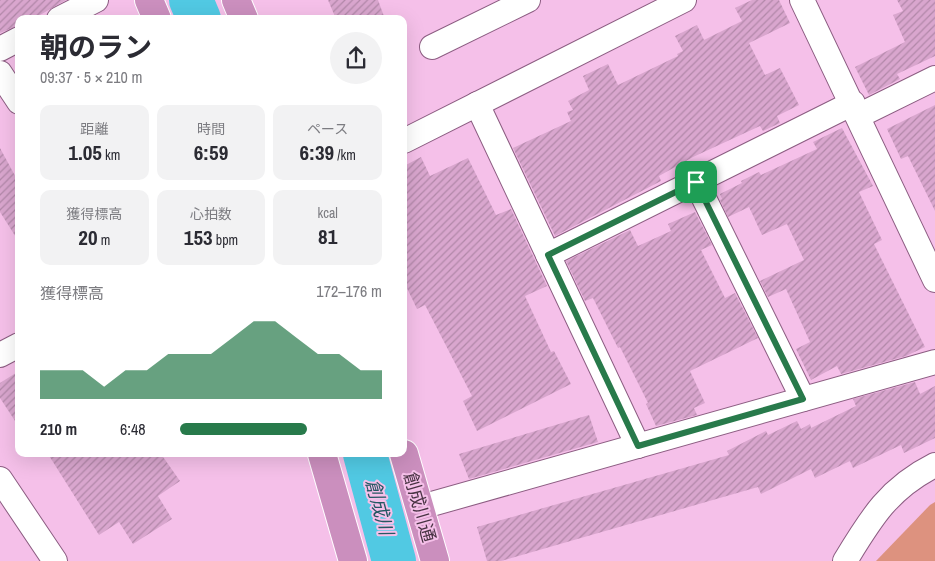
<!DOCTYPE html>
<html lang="ja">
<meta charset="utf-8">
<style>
body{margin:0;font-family:"Archivo Narrow","Noto Sans JP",sans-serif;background:#f2f2f3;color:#2b2b33;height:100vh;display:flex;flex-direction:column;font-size:19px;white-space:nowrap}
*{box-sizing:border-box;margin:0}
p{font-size:16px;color:#7c7c81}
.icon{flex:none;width:28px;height:28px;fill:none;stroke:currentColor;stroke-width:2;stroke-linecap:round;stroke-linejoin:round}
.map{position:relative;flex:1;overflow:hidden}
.details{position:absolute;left:15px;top:15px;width:392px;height:442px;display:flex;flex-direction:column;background:#fff;border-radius:10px;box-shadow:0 5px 20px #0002}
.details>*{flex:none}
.pin{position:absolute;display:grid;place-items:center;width:42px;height:42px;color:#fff;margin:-21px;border-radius:10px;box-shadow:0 2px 8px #0006}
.round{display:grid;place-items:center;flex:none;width:52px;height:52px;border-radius:26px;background:#f2f2f3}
.summary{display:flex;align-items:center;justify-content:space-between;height:85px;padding:0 25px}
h1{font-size:28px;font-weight:700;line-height:38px}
.figures{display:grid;grid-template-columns:repeat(3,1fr);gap:8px;height:85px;padding:5px 25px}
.figures div{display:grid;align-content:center;border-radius:10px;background:#f2f2f3;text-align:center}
.figures b{font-size:21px;font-weight:700}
.figures small{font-size:14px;font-weight:400}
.figures p{font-size:14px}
.chart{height:140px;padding:10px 25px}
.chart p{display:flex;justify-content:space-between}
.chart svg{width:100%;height:90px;margin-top:5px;fill:#287a4b;opacity:.7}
ul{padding:0 25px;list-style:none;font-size:16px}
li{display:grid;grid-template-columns:80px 60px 1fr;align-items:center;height:38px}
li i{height:12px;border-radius:6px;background:#287a4b}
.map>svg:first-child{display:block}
.garden{fill:#dd927f}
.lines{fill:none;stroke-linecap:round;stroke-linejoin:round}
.river{stroke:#51c9e3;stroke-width:44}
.building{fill:url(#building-hatch)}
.minor-casing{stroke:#8c5d82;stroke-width:26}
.highway-casing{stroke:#fff;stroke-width:30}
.minor{stroke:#fff;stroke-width:24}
.highway{stroke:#cb8fbe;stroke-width:28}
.route-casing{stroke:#fff;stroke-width:10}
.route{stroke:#287a4b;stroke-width:6}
.labels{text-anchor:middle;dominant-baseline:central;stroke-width:4;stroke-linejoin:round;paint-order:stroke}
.street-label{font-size:18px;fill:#483343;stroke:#f5c0e9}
.water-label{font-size:19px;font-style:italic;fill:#255863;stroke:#f5c0e9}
</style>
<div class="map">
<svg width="935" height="561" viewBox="0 0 935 561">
<defs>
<pattern id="building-hatch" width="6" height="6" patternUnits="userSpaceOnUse" patternTransform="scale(1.25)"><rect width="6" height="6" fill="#d9a6ce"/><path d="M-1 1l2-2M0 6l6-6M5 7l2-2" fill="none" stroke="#b288a9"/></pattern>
</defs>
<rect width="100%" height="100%" fill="#f5c0e9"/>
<polygon class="garden" points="935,502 935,561 876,561 930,505"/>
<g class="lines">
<g class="river">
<polyline points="191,0 199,19"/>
<polyline points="365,454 394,561"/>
</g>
</g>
<g class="building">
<polygon points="0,0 66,0 33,19 19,19 19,25 0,33"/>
<polygon points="328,0 378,0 385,19 336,19"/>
<polygon points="752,0 779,0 790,23 749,43 765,75 780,68 799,105 777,116 780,123 763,131 760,126 693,157 659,176 661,181 555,236 513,148 571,121 567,112 573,110 568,101 589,90 583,76 608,64 618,85 678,56 677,54 683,51 675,36 697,25 704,40 742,21 735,8"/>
<polygon points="897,0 935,0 935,56 897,74 900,79 869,95 855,67 905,42 893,15 903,11"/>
<polygon points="935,105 935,211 908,156 901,159 887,129"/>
<polygon points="842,128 873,186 859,192 882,240 874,244 925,347 906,356 841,374 837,366 811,380 796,349 810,342 786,289 768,297 760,281 804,260 787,224 762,235 749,207 728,217 720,200 722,199 720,194 742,183 741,181 759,172 761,175 817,149 813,142"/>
<polygon points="0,148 19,183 19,242 0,212"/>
<polygon points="421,157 430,176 468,158 496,215 511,209 547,286 525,296 551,352 554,351 571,384 477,431 463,401 472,396 425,305 417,309 404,282 404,166"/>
<polygon points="695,212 712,245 701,250 725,298 735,293 758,338 690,371 705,403 694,408 697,415 656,426 646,404 648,403 620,347 618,348 593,298 585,301 566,261 630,230 638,246 671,231 668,224"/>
<polygon points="19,371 19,427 0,398 0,383"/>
<polygon points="915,382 920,394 935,386 935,438 904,453 901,445 853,468 850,461 815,478 811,469 761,494 758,487 501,561 487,561 477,527 729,455 727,451 766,431 768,435 797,421 801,429 810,424 811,428 856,406 853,399"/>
<polygon points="589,415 598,442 469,479 459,454"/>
<polygon points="48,454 161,454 180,481 158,496 172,519 133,544 119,522 99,535"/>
</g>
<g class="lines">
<g class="minor-casing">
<g id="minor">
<polyline points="802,0 935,280"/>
<polyline points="59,19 96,0"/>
<polyline points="432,47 528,0"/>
<polyline points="0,49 19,39"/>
<polyline points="0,73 19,102"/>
<polyline points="477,104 638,446"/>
<polyline points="858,116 935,78"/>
<polyline points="404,141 684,0"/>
<polyline points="696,182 803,399"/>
<polyline points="548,255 853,103"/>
<polyline points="0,355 19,345"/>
<polyline points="0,479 55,561"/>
<polyline points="421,507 935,362"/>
<path d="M845 561C871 518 889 488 935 465"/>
</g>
</g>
<g class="highway-casing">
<g id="highway">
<polyline points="149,0 157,19"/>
<polyline points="236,0 244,19"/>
<polyline points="322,454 353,561"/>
<polyline points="404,454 435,561"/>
</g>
</g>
<use href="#minor" class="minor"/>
<use href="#highway" class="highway"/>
</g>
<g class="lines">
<g class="route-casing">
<polygon id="route" points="696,182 803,399 638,446 548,255"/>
</g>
<use href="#route" class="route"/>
</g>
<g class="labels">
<g class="street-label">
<text transform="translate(420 507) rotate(74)">創成川通</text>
</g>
<g class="water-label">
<text transform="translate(380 507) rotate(75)">創成川</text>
</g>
</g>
</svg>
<div class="pin" style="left:696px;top:182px;background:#1e9e55"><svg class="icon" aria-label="arrive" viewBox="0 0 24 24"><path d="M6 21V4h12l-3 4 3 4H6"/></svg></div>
<section class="details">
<div class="summary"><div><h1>朝のラン</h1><p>09:37 · 5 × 210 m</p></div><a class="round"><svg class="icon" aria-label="share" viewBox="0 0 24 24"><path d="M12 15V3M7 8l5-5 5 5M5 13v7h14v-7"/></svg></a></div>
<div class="figures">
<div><p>距離</p><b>1.05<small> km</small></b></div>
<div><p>時間</p><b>6:59</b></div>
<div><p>ペース</p><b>6:39<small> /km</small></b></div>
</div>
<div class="figures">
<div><p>獲得標高</p><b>20<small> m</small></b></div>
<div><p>心拍数</p><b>153<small> bpm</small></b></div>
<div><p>kcal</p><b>81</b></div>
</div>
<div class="chart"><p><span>獲得標高</span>172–176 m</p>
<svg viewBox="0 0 160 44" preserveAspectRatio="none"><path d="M0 44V30L10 30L20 30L30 38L40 30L50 30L60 22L70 22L80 22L90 14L100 6L110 6L120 14L130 22L140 22L150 30L160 30V44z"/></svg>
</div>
<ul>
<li><b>210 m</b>6:48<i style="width:63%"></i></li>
</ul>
</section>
</div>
